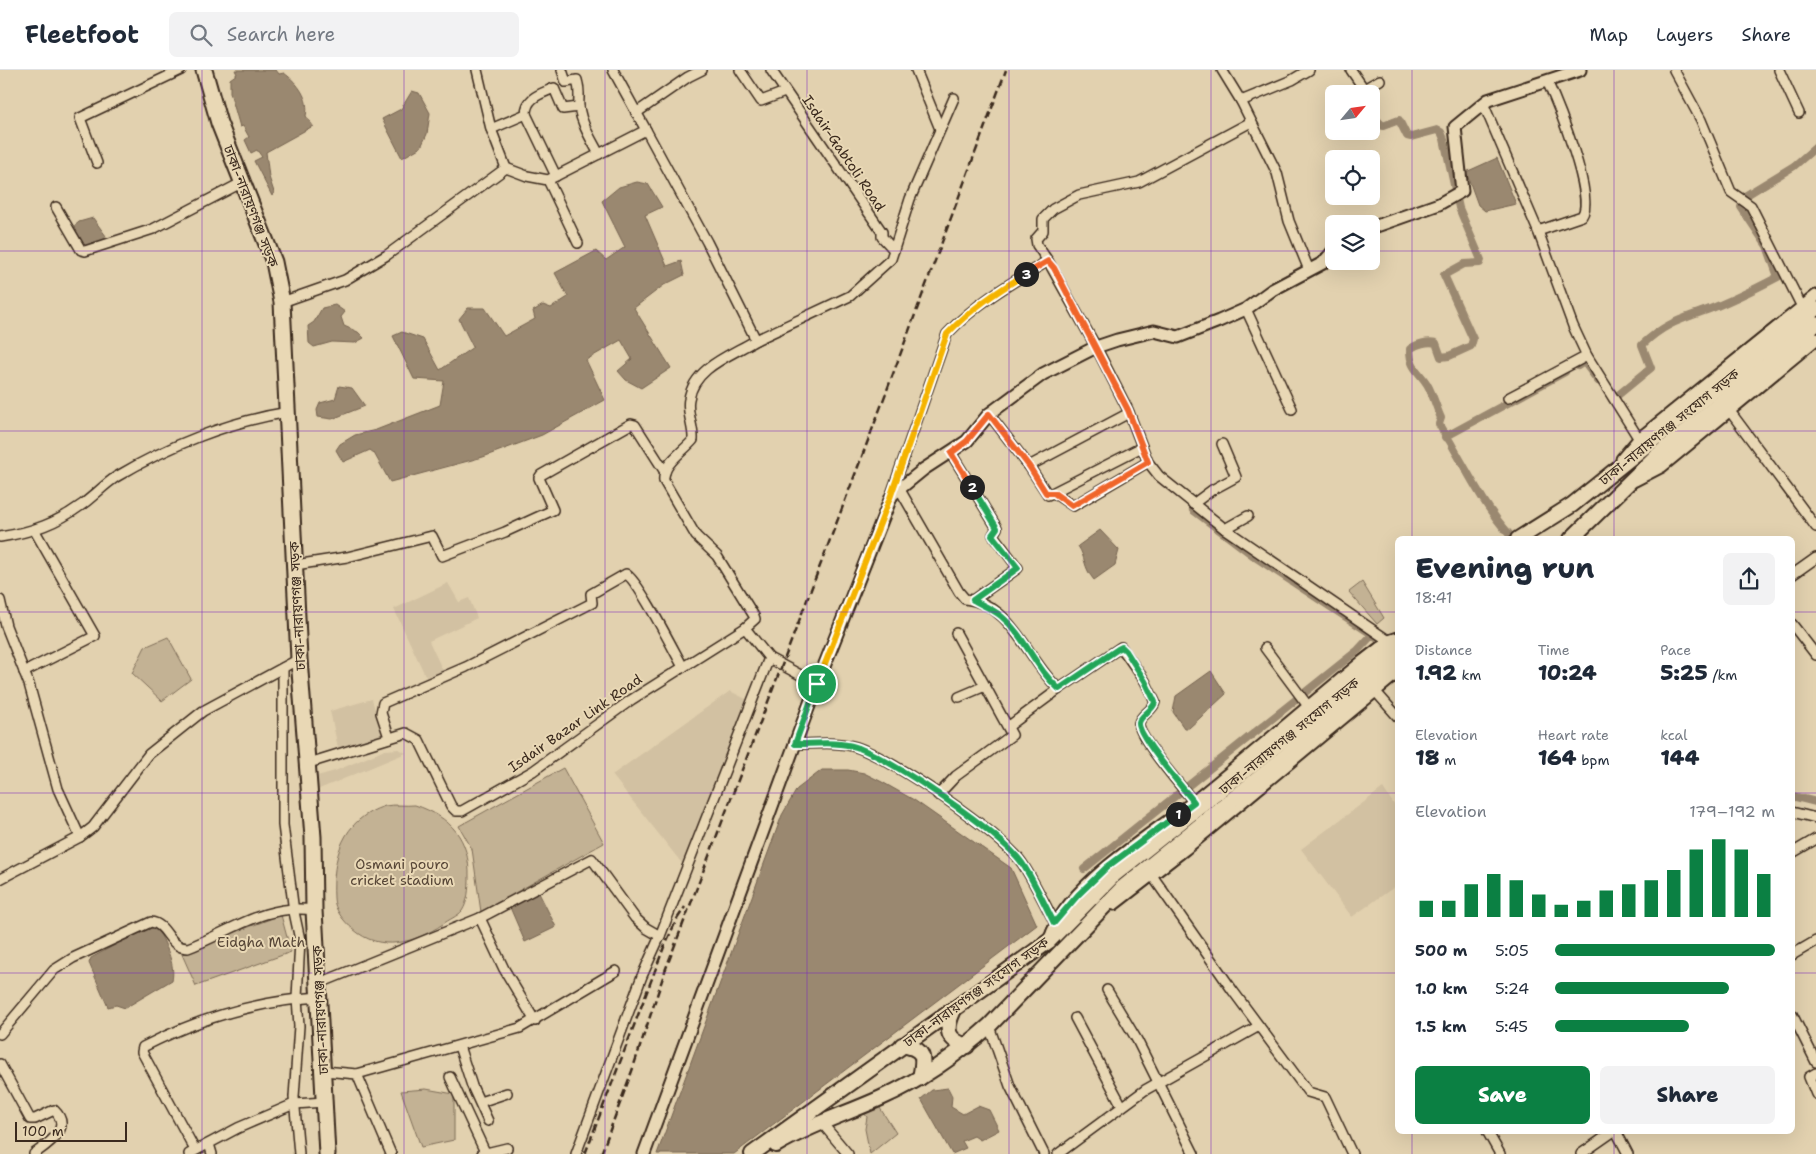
<!DOCTYPE html>
<meta charset="utf-8">
<style>
body{margin:0;font-family:"Shantell Sans","Noto Sans Bengali",sans-serif;background:#f2f2f3;color:#1f2937;height:100vh;display:flex;flex-direction:column;font-size:19px;white-space:nowrap}
*{box-sizing:border-box;margin:0}
p{font-size:16px;color:#747a83}
.icon{flex:none;width:28px;height:28px;fill:none;stroke:currentColor;stroke-width:2;stroke-linecap:round;stroke-linejoin:round}
.map{position:relative;flex:1;overflow:hidden}
.side{position:absolute;left:1395px;top:466px;width:400px;height:598px;display:flex;flex-direction:column;background:#fff;border-radius:8px;box-shadow:0 5px 20px #0002}
.side>*{flex:none}
.needle{width:32px;rotate:61deg}
.fabs{position:absolute;left:1325px;top:15px;display:grid;gap:10px}
.fabs a{display:grid;place-items:center;width:55px;height:55px;border-radius:8px;background:#fff;box-shadow:0 5px 20px #0002;font-size:25px}
.scale{position:absolute;left:15px;bottom:12px;width:112px;box-sizing:border-box;padding-left:5px;border:2px solid #3b2a1e;border-top:0;font-size:14px;line-height:18px;white-space:nowrap;color:#3b2a1e;-webkit-text-stroke:4px #e9d8b5;paint-order:stroke}
.pin{position:absolute;display:grid;place-items:center;width:42px;height:42px;color:#fff;margin:-21px;border:2px solid #fff;border-radius:50%;box-shadow:0 1px 5px #0007}
.km{position:absolute;width:25px;height:25px;margin:-12px;border-radius:50%;background:#222;color:#fff;font-size:14px;line-height:25px;text-align:center}
.round{display:grid;place-items:center;flex:none;width:52px;height:52px;border-radius:8px;background:#f2f2f3}
.head{display:flex;align-items:center;justify-content:space-between;height:85px;padding:0 20px}
h1{font-size:28px;font-weight:800;line-height:38px}
.metrics{display:grid;grid-template-columns:repeat(3,1fr);gap:8px;height:85px;padding:5px 20px}
.metrics div{display:grid;align-content:center}
.metrics b{font-size:21px;font-weight:800}
.metrics small{font-size:14px;font-weight:400}
.metrics p{font-size:14px}
.chart{height:140px;padding:10px 20px}
.chart p{display:flex;justify-content:space-between}
.chart svg{width:100%;height:90px;margin-top:5px;stroke:#0b8043;stroke-width:6}
.primary-button{display:flex;gap:10px;margin-top:auto;padding:10px 20px}
.primary-button a{flex:1;height:58px;border-radius:8px;background:#0b8043;color:#fff;font-size:20px;font-weight:800;line-height:58px;text-align:center}
.primary-button a+a{background:#f2f2f3;color:#1f2937}
ul{padding:0 20px;list-style:none;font-size:16px}
li{display:grid;grid-template-columns:80px 60px 1fr;align-items:center;height:38px}
li i{height:12px;border-radius:6px;background:#0b8043}
header{display:flex;align-items:center;gap:30px;box-sizing:border-box;height:70px;padding:0 25px;background:#fff;border-bottom:1px solid #e0e1e3}
header strong{font-size:24px}
nav{display:flex;gap:28px;margin-inline-start:auto;font-size:18px}
.search{width:350px;height:45px;background:#f2f2f3;display:flex;align-items:center;gap:12px;box-sizing:border-box;padding:0 18px;border-radius:8px;color:#747a83;font-size:19px}
.map>svg:first-child{display:block}
.built{fill:#d2c1a2}
.green{fill:#c3b294;stroke:#7f6e59}
.water{fill:#9a8870;stroke:#74624f}
.lines{fill:none;stroke-linecap:round;stroke-linejoin:round}
.canal{stroke:#9a8870;stroke-width:8}
.street-casing{stroke:#3b2a1e;stroke-width:12}
.secondary-casing{stroke:#3b2a1e;stroke-width:15}
.primary-casing{stroke:#3b2a1e;stroke-width:18}
.highway-casing{stroke:#3b2a1e;stroke-width:19}
.street{stroke:#e9d8b5;stroke-width:9}
.secondary{stroke:#e9d8b5;stroke-width:11}
.primary{stroke:#e9d8b5;stroke-width:14}
.highway{stroke:#e9d8b5;stroke-width:15}
.rail{stroke:#3b2a1e;stroke-width:2.5;stroke-dasharray:8 4;stroke-linecap:butt}
.split-1-casing{stroke:#fff;stroke-width:10}
.split-2-casing{stroke:#fff;stroke-width:10}
.split-3-casing{stroke:#fff;stroke-width:10}
.split-4-casing{stroke:#fff;stroke-width:10}
.split-1{stroke:#22a559;stroke-width:6}
.split-2{stroke:#22a559;stroke-width:6}
.split-3{stroke:#f0652b;stroke-width:6}
.split-4{stroke:#f5b400;stroke-width:6}
.grid{fill:none;stroke:#7b2cbf;stroke-width:1;stroke-opacity:0.55}
.labels{text-anchor:middle;dominant-baseline:central;stroke-width:4;stroke-linejoin:round;paint-order:stroke}
.street-label{font-size:14px;fill:#3b2a1e;stroke:#e9d8b5}
.park-label{font-size:14px;fill:#564536;stroke:#e9d8b5}
</style>
<header>
<strong>Fleetfoot</strong>
<div class="search"><svg class="icon" aria-label="search" viewBox="0 0 24 24"><circle cx="10" cy="10" r="6"/><path d="M15 15l6 6"/></svg>Search here</div>
<nav><a>Map</a><a>Layers</a><a>Share</a></nav>
</header>
<div class="map">
<svg width="1816" height="1084" viewBox="0 0 1816 1084">
<rect width="100%" height="100%" fill="#e2d1af"/>
<filter id="ink" filterUnits="userSpaceOnUse"><feTurbulence type="fractalNoise" baseFrequency=".02" numOctaves="2"/><feDisplacementMap in="SourceGraphic" scale="10" xChannelSelector="R" yChannelSelector="G"/><feConvolveMatrix kernelMatrix="1 2 1 2 8 2 1 2 1" color-interpolation-filters="sRGB"/></filter>
<g filter="url(#ink)">
<g class="built">
<polygon points="448,513 459,532 469,528 477,548 429,571 443,601 426,607 394,539"/>
<polygon points="730,621 748,630 684,796 612,705"/>
<polygon points="372,629 382,664 339,682 330,641"/>
<polygon points="399,679 406,683 312,722 310,708 335,701 385,680"/>
<polygon points="1383,718 1397,739 1397,815 1352,847 1301,779"/>
</g>
<g class="green">
<polygon points="1362,512 1384,548 1377,554 1349,522"/>
<polygon points="168,567 191,609 162,631 132,603 145,577"/>
<polygon points="563,698 604,773 481,842 472,779 459,756"/>
<path d="M415 735C451 747 470 769 469 808 469 818 468 832 462 841 458 846 448 850 443 854 415 873 380 883 353 859 344 852 334 839 334 828 332 788 342 749 385 736 394 734 406 736 415 735Z"/>
<polygon points="281,845 291,882 196,916 181,882"/>
<polygon points="426,1019 454,1024 454,1070 421,1077 401,1021"/>
<polygon points="871,1024 896,1063 870,1084 865,1059 867,1047 857,1033"/>
</g>
<g class="water">
<path d="M235 0H276L279 4 284 3C298 13 310 29 306 46L313 56 266 82 269 107 274 122 272 126 254 91 262 87 257 80 251 83 245 70 249 67 243 56 240 57 230 22V9L237 4Z"/>
<polygon points="412,21 419,23 430,43 427,64 421,77 402,88 382,49 401,39"/>
<polygon points="1497,88 1516,134 1485,141 1478,135 1466,102"/>
<polygon points="637,112 648,114 662,137 645,145 667,196 681,191 684,205 664,215 634,238 671,298 641,318 626,310 618,301 632,289 621,270 586,290 605,330 542,365 483,387 390,412 374,383 370,380 343,392 336,380 340,374 355,365 376,360 440,335 444,311 414,309 393,266 402,262 423,269 440,300 473,277 459,249 468,238 485,238 504,266 535,249 533,241 543,235 551,238 568,227 555,203 596,181 606,190 625,177 602,131 619,117"/>
<polygon points="93,148 106,166 101,173 82,177 72,158 79,152"/>
<polygon points="335,235 345,242 341,247 344,256 358,262 364,268 355,273 332,272 314,277 309,273 308,256 314,252 322,238"/>
<polygon points="339,316 352,318 365,336 332,349 318,347 317,340 320,333 335,329"/>
<path d="M1100 460 1119 480 1115 495 1094 510C1083 497 1086 488 1078 476Z"/>
<polygon points="1211,601 1226,624 1189,658 1184,658 1173,642 1176,626"/>
<polygon points="822,700 848,700 864,703 882,712 914,730 1011,798 1037,855 734,1084 657,1084 782,745 797,719"/>
<polygon points="537,819 556,857 525,872 509,835"/>
<path d="M152 855 156 857C164 870 176 895 172 910L125 938 116 935 108 937 89 893 91 888Z"/>
<polygon points="948,1018 952,1026 951,1037 963,1044 978,1036 989,1040 999,1060 980,1070 974,1066 962,1071 966,1078 952,1084 921,1029 932,1020"/>
</g>
<g class="lines">
<g class="canal">
<path d="M1371 44 1383 56 1399 50 1407 66 1411 67 1437 60 1441 62 1444 69 1459 138 1481 190 1480 193 1464 194 1444 205 1473 269 1471 276 1449 286 1441 287 1436 273C1428 271 1416 274 1410 279 1410 299 1418 300 1427 314 1433 324 1436 337 1441 348L1439 354C1443 363 1449 368 1453 377 1471 408 1486 439 1510 465"/>
<polyline points="1578,296 1584,292 1598,311"/>
<path d="M1611 328 1612 330 1651 298 1642 275C1664 254 1679 250 1707 240 1732 231 1755 219 1778 207L1767 176 1741 137 1745 126 1794 96 1816 77"/>
<polyline points="1445,367 1565,302"/>
<polyline points="1193,440 1258,489 1376,567"/>
<polyline points="1792,726 1816,732"/>
<polyline points="1084,799 1358,580 1372,565"/>
</g>
<g class="street-casing">
<g id="street">
<path d="M562 0 566 12 577 10C581 23 578 27 579 38 582 55 591 69 599 84"/>
<polyline points="740,0 761,31 785,22"/>
<polyline points="771,0 882,162 882,167 894,180"/>
<polyline points="916,0 940,59"/>
<polyline points="1222,0 1241,31 1277,103 1289,151 1309,200"/>
<polyline points="1351,0 1364,19 1380,10"/>
<polyline points="1674,0 1701,50 1731,122 1751,136 1805,243"/>
<polyline points="1779,0 1799,43"/>
<polyline points="1241,31 1292,10 1309,0"/>
<polyline points="1483,33 1538,161 1573,256 1587,286 1639,369"/>
<polyline points="636,43 688,7 702,0"/>
<polyline points="526,44 556,106"/>
<path d="M491 59 526 44C526 27 541 24 554 18L563 39 579 37"/>
<path d="M646 60 707 172 756 270C732 285 694 297 689 329 686 342 694 357 693 370 683 382 662 394 664 411L696 466 717 486 754 546 755 549 745 558"/>
<polyline points="97,93 80,48 181,0"/>
<polyline points="506,98 527,106 548,110 646,60 613,0"/>
<polyline points="548,110 578,173"/>
<polyline points="56,137 81,180 85,181 153,159 243,112"/>
<path d="M1538 161 1582 146C1596 127 1557 33 1547 11"/>
<polyline points="1048,191 1037,175 1036,169 1043,161 1043,149 1053,139 1079,125 1139,112 1251,52"/>
<polyline points="282,232 345,210 387,185 506,98 491,59 477,0"/>
<polyline points="1246,239 1292,339"/>
<polyline points="756,270 850,226 891,189 910,129 954,28"/>
<polyline points="1508,328 1587,286"/>
<polyline points="1729,340 1816,457"/>
<polyline points="989,344 1029,396 1048,425 1142,377"/>
<polyline points="951,383 997,458 993,465 1018,498 973,530"/>
<polyline points="1029,396 1129,343"/>
<path d="M899 418 959 522 965 529C1013 533 1028 592 1059 619"/>
<polyline points="1054,423 1073,436 1148,392"/>
<path d="M891 425 947 264C976 233 1011 213 1048 191L1096 277 1128 340 1148 392 1159 406 1225 459 1389 571"/>
<polyline points="1193,434 1212,420 1236,407 1222,374"/>
<polyline points="1225,459 1248,446"/>
<path d="M0 467C33 462 57 453 83 434 95 425 104 415 116 407 168 376 230 351 289 342"/>
<polyline points="295,495 347,487 432,466 442,486 505,462 553,440 539,408 541,405 631,354 635,355 665,402"/>
<polyline points="1792,505 1816,488"/>
<polyline points="0,530 6,556 29,614 58,719 80,767"/>
<polyline points="1792,554 1816,585"/>
<polyline points="1265,578 1308,636"/>
<polyline points="283,598 283,755 294,842 300,870 297,928 299,956 294,1027 299,1084"/>
<polyline points="24,602 95,566 35,461"/>
<polyline points="1376,622 1398,647"/>
<polyline points="959,627 985,616"/>
<path d="M1009 656 1059 619 1121 577 1145 611 1155 632C1153 641 1141 644 1139 653 1137 665 1184 720 1194 732"/>
<path d="M389 667 381 643 383 633 466 597 592 533 591 524 626 504C638 510 673 579 683 597"/>
<path d="M795 674C814 674 838 671 856 677 891 688 1001 763 1022 793 1034 811 1044 833 1055 853"/>
<polyline points="309,693 406,663 419,670 451,736 456,741 462,741 533,701 631,630 745,558 769,588 817,614"/>
<polyline points="938,725 956,706 1012,665 956,563"/>
<polyline points="1792,742 1816,748"/>
<polyline points="1792,783 1816,769"/>
<polyline points="1151,804 1233,921 1308,1022 1325,1027 1352,1084"/>
<polyline points="0,809 80,767 93,757 149,684 203,641 299,589"/>
<polyline points="480,848 592,789 635,848 646,858 660,866"/>
<polyline points="1792,885 1816,871"/>
<polyline points="320,913 480,848 504,899 535,951"/>
<polyline points="1107,920 1137,970 1194,1084"/>
<polyline points="1792,944 1816,992"/>
<polyline points="1075,948 1122,1036"/>
<polyline points="989,956 1010,1016 1044,1084"/>
<path d="M0 964 54 900 73 888 151 852C168 854 168 878 188 878 232 861 265 833 314 840"/>
<polyline points="459,976 472,1016 488,1051"/>
<path d="M0 994 30 1049H35L54 1040C73 1058 49 1073 34 1084"/>
<polyline points="324,1001 357,1004 391,1084"/>
<polyline points="1816,1003 1809,1007 1816,1024"/>
<polyline points="357,1004 520,958 616,901"/>
<polyline points="450,1007 485,1082"/>
<polyline points="480,1032 507,1023"/>
<polyline points="821,1052 848,1084"/>
<polyline points="1487,1061 1500,1084"/>
<polyline points="1616,1061 1628,1084"/>
<polyline points="209,1074 212,1084"/>
<path d="M195 1080 142 982 143 977C199 948 257 931 320 927"/>
<polyline points="189,1084 238,1058 294,1034 325,1032"/>
<polyline points="482,1084 507,1078"/>
<polyline points="576,1084 642,906 660,866 769,588"/>
<polyline points="1058,1084 1145,1020 1259,956"/>
<polyline points="1581,1084 1614,1061"/>
</g>
</g>
<g class="secondary-casing">
<g id="secondary">
<polyline points="1371,158 1439,134 1462,121 1455,57 1488,30 1580,0"/>
<polyline points="1622,389 1639,369 1816,226"/>
<polyline points="1635,410 1662,396 1816,269"/>
<polyline points="1114,834 1185,779 1398,602"/>
<path d="M1050 869C1067 814 1151 766 1196 730 1252 685 1306 638 1362 592L1389 571 1398 568"/>
<polyline points="644,1084 817,614 892,425 924,399 967,371 989,344 1043,304 1096,277 1117,270 1154,261 1178,267 1219,251 1246,239 1272,220 1323,193 1334,180"/>
</g>
</g>
<g class="primary-casing">
<g id="primary">
<polyline points="1518,469 1572,435 1816,239"/>
<polyline points="1571,469 1655,387 1816,254"/>
<path d="M953 942C945 960 947 970 967 976"/>
<path d="M902 975C926 979 924 988 920 1008"/>
<path d="M776 1075C809 1055 846 1044 881 1028 921 1010 957 985 989 956L1122 818 1271 698 1398 591"/>
<polyline points="752,1084 1049,871 1114,805 1315,645 1398,576"/>
</g>
</g>
<g class="highway-casing">
<polyline id="highway" points="204,0 219,53 274,192 282,232 299,589 313,767 314,840 327,1084"/>
</g>
<use href="#street" class="street"/>
<use href="#secondary" class="secondary"/>
<use href="#primary" class="primary"/>
<use href="#highway" class="highway"/>
<g class="rail">
<polyline points="585,1084 664,877 677,849 685,837"/>
<polyline points="601,1084 632,1001 665,901 877,347 1006,0"/>
</g>
</g>
</g>
<g class="lines" filter="url(#ink)">
<g class="split-1-casing">
<path id="split-1" d="M817 614 795 674C814 674 838 671 856 677 892 689 1001 763 1022 793 1034 811 1044 833 1054 853L1078 825 1107 797 1178 744"/>
</g>
<g class="split-2-casing">
<path id="split-2" d="M972 417 997 458 992 465 1018 498 973 530C982 535 993 539 1001 546 1025 566 1035 598 1059 619L1118 579 1122 577 1126 581 1145 611 1155 632C1153 641 1141 644 1139 653 1137 665 1184 719 1194 732L1178 744"/>
</g>
<g class="split-3-casing">
<polyline id="split-3" points="972,417 951,383 967,371 989,344 1029,396 1046,423 1054,423 1072,436 1148,392 1128,340 1054,198 1048,191 1026,204"/>
</g>
<g class="split-4-casing">
<path id="split-4" d="M817 614 890 428 947 264C971 239 996 222 1026 204"/>
</g>
<use href="#split-1" class="split-1"/>
<use href="#split-2" class="split-2"/>
<use href="#split-3" class="split-3"/>
<use href="#split-4" class="split-4"/>
</g>
<path class="grid" d="M202 0V1084M404 0V1084M605 0V1084M807 0V1084M1009 0V1084M1211 0V1084M1412 0V469M1614 0V469M0 181H1334M1371 181H1816M0 361H1816M0 542H1398M1792 542H1816M0 723H1398M1792 723H1816M0 903H1398M1792 903H1816M1412 1061V1084M1614 1061V1084"/>
<g class="labels">
<g class="street-label">
<text transform="translate(844 83) rotate(56)">Isdair-Gabtoli Road</text>
<text transform="translate(251 136) rotate(69)">ঢাকা-নারায়ণগঞ্জ সড়ক</text>
<text transform="translate(1669 357) rotate(-39)">ঢাকা-নারায়ণগঞ্জ সংযোগ সড়ক</text>
<text transform="translate(297 536) rotate(-93)">ঢাকা-নারায়ণগঞ্জ সড়ক</text>
<text transform="translate(575 653) rotate(-35)">Isdair Bazar Link Road</text>
<text transform="translate(1289 666) rotate(-39)">ঢাকা-নারায়ণগঞ্জ সংযোগ সড়ক</text>
<text transform="translate(976 922) rotate(-36)">ঢাকা-নারায়ণগঞ্জ সংযোগ সড়ক</text>
<text transform="translate(320 940) rotate(-93)">ঢাকা-নারায়ণগঞ্জ সড়ক</text>
</g>
<g class="park-label">
<text x="402" y="794">Osmani pouro<tspan x="402" dy="16">cricket stadium</tspan></text>
<text x="261" y="872">Eidgha Math</text>
</g>
</g>
</svg>
<div class="fabs">
<a><svg class="needle" viewBox="-14 -14 28 28"><path d="M0-13l5 13h-10z" fill="#e53935"/><path d="M0 13l5-13h-10z" fill="#747a83"/></svg></a>
<a><svg class="icon" aria-label="locate" viewBox="0 0 24 24"><circle cx="12" cy="12" r="6"/><path d="M12 2v4M12 18v4M2 12h4M18 12h4"/></svg></a>
<a><svg class="icon" aria-label="layers" viewBox="0 0 24 24"><path d="M12 4l9 5-9 5-9-5zM3 14l9 5 9-5"/></svg></a>
</div>
<div class="scale">100 m</div>
<div class="pin" style="left:817px;top:614px;background:#1e9e55"><svg class="icon" aria-label="arrive" viewBox="0 0 24 24"><path d="M6 21V4h12l-3 4 3 4H6"/></svg></div>
<b class="km" style="left:1178px;top:744px">1</b>
<b class="km" style="left:972px;top:417px">2</b>
<b class="km" style="left:1026px;top:204px">3</b>
<section class="side">
<div class="head"><div><h1>Evening run</h1><p>18:41</p></div><a class="round"><svg class="icon" aria-label="share" viewBox="0 0 24 24"><path d="M12 15V3M7 8l5-5 5 5M5 13v7h14v-7"/></svg></a></div>
<div class="metrics">
<div><p>Distance</p><b>1.92<small> km</small></b></div>
<div><p>Time</p><b>10:24</b></div>
<div><p>Pace</p><b>5:25<small> /km</small></b></div>
</div>
<div class="metrics">
<div><p>Elevation</p><b>18<small> m</small></b></div>
<div><p>Heart rate</p><b>164<small> bpm</small></b></div>
<div><p>kcal</p><b>144</b></div>
</div>
<div class="chart"><p><span>Elevation</span>179–192 m</p>
<svg viewBox="0 0 160 44" preserveAspectRatio="none"><path d="M5 44V36M15 44V36M25 44V28M35 44V23M45 44V26M55 44V33M65 44V38M75 44V36M85 44V31M95 44V28M105 44V26M115 44V21M125 44V11M135 44V6M145 44V11M155 44V23"/></svg>
</div>
<ul>
<li><b>500 m</b>5:05<i style="width:100%"></i></li>
<li><b>1.0 km</b>5:24<i style="width:79%"></i></li>
<li><b>1.5 km</b>5:45<i style="width:61%"></i></li>
</ul>
<div class="primary-button"><a>Save</a><a>Share</a></div>
</section>
</div>
